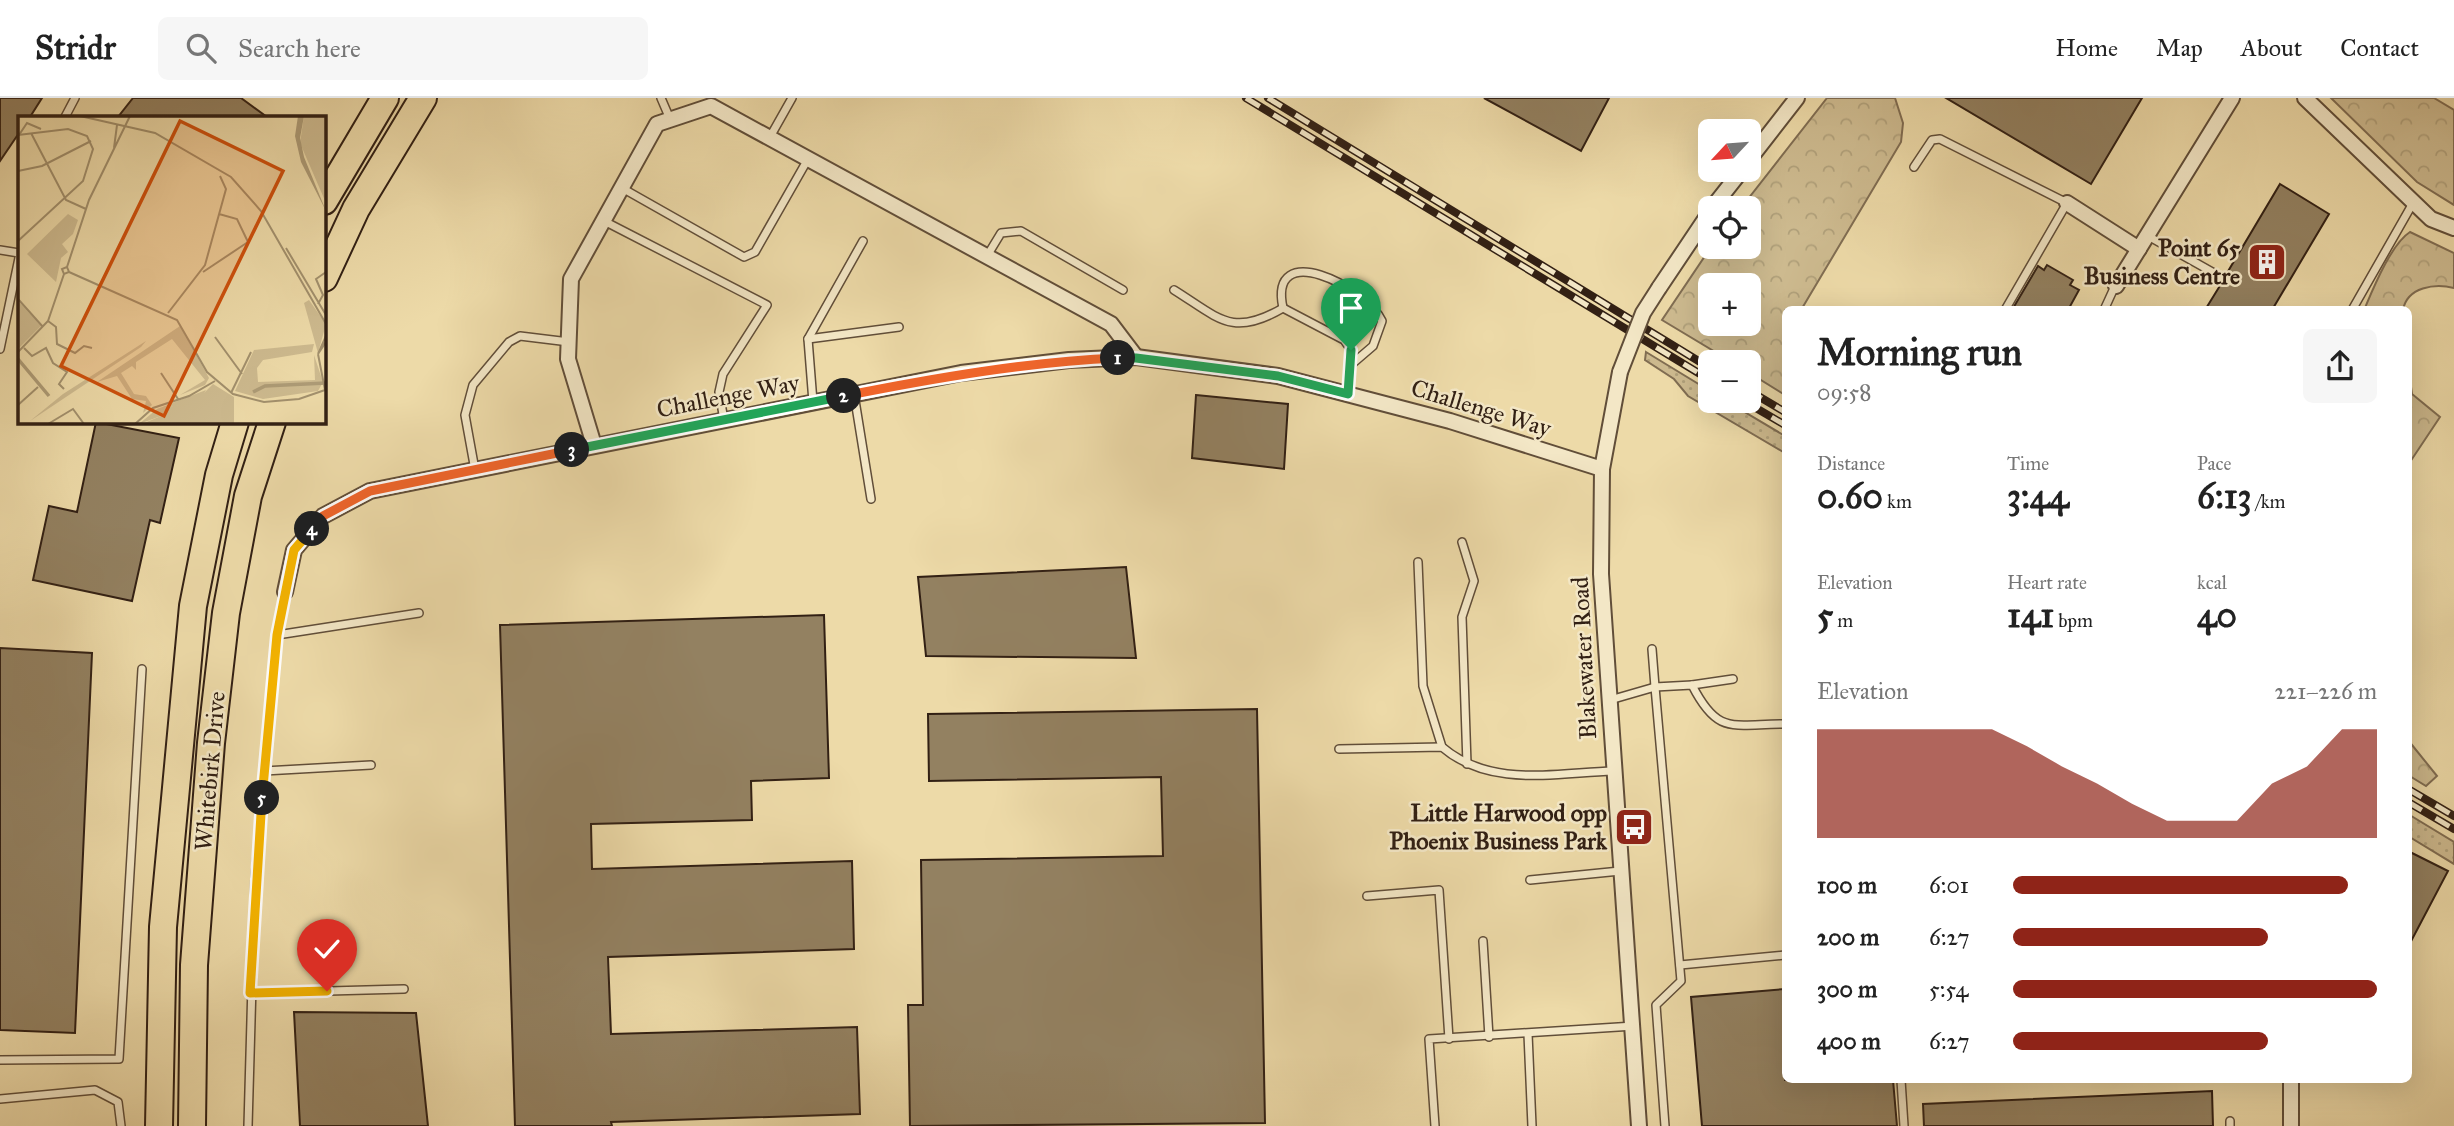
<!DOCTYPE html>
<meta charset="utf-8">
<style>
body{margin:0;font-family:"IM FELL Great Primer",serif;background:#f6f6f6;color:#222;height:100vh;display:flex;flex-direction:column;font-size:26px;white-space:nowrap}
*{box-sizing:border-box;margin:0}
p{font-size:23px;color:#767676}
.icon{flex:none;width:38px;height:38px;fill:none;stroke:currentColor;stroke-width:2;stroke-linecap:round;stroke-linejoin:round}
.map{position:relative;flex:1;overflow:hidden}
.drawer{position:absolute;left:1782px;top:208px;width:630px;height:777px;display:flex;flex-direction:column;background:#fff;border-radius:10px;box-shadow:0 7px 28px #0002}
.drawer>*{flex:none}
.needle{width:46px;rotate:244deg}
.controls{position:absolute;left:1698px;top:21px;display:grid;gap:14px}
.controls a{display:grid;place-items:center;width:63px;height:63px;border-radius:10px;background:#fff;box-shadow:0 7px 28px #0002;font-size:35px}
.pin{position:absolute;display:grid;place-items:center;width:60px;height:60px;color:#fff;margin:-72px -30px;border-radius:50% 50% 50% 0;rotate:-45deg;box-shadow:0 0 7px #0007}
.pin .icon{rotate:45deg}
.km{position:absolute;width:35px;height:35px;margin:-18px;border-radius:50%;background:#222;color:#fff;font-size:19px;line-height:35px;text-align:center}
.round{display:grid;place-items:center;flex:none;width:74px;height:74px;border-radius:10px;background:#f6f6f6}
.summary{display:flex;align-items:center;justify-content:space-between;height:119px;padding:0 35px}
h1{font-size:38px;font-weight:800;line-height:52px}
.figures{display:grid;grid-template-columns:repeat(3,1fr);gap:10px;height:119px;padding:7px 35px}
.figures div{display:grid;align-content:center}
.figures b{font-size:35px;font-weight:800}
.figures small{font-size:19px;font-weight:400}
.figures p{font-size:19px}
.chart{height:196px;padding:14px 35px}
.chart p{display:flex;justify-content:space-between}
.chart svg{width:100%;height:126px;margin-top:7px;fill:#8f2418;opacity:.7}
ul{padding:0 35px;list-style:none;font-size:23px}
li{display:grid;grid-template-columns:112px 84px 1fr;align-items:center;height:52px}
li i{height:18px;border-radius:9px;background:#8f2418}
header{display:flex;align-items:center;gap:42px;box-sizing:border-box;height:98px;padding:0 35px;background:#fff;border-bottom:2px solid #e0e0e0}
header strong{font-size:33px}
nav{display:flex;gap:38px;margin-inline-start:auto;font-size:24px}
.search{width:490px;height:63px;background:#f6f6f6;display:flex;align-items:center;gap:18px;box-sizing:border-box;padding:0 24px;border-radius:10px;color:#767676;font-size:26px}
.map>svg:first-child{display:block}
.grass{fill:url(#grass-dots);stroke:#806d52;stroke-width:2}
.forest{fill:url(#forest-crowns);stroke:#806d52;stroke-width:2;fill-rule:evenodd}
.building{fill:#938161;stroke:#322014;stroke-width:2}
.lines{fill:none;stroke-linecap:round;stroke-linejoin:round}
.lane-casing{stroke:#614e39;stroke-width:10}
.street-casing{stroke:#614e39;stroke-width:18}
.highway-casing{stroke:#322014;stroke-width:30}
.lane{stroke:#f3e7c6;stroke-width:7}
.street{stroke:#f3e7c6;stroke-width:14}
.highway{stroke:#eddaa8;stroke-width:26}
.rail-casing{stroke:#322014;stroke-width:8}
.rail{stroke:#f3e7c6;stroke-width:5;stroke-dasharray:16;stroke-linecap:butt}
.street-bridge-casing{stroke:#614e39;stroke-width:18;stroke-linecap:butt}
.street-bridge{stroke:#f3e7c6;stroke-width:14}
.split-1-casing{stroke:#fff;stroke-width:14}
.split-2-casing{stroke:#fff;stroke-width:14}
.split-3-casing{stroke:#fff;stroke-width:14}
.split-4-casing{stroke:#fff;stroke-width:14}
.split-5-casing{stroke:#fff;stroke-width:14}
.split-6-casing{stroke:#fff;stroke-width:14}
.split-1{stroke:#22a559;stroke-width:9}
.split-2{stroke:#f0652b;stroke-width:9}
.split-3{stroke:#22a559;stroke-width:9}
.split-4{stroke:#f0652b;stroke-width:9}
.split-5{stroke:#f5b400;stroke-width:9}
.split-6{stroke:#f5b400;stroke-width:9}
.labels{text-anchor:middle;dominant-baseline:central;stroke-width:5;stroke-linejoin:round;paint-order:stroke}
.poi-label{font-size:24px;font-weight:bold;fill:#322014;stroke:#f3e7c6;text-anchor:end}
.street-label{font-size:24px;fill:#322014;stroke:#f3e7c6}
.inset-river{fill:none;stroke:#ad9b76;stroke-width:3.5}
.inset-road{fill:none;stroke:#a2906d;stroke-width:2}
.view{fill:#cd500d;fill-opacity:0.15;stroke:#cd500d;stroke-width:3.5}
.inset-edge{fill:none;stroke:#322014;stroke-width:3.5}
</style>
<header>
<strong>Stridr</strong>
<div class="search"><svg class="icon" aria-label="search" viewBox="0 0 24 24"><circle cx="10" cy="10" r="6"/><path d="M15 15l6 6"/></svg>Search here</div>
<nav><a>Home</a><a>Map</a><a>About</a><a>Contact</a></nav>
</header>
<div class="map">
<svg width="2454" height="1028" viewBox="0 0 2454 1028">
<defs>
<pattern id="grass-dots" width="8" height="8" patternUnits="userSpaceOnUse" patternTransform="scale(1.75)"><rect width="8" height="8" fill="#cdba8f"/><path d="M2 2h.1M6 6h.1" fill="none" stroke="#b0a07a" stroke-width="1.8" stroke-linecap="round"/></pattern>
<pattern id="forest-crowns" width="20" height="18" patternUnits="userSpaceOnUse" patternTransform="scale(1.75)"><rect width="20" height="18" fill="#cdba8f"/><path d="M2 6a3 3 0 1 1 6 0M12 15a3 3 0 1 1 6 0" fill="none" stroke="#b0a07a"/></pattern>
</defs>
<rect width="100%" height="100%" fill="#eddaa8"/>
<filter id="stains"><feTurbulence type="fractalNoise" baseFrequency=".00286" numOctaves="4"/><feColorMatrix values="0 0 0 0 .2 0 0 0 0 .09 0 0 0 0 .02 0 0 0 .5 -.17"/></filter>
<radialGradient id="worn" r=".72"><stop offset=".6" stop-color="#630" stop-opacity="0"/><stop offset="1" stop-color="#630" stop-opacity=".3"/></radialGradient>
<g class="grass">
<polygon points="1646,254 1710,293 1710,303 1726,303 1785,338 1785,355 1688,298 1674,281 1645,262"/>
<polygon points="2408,716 2454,744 2454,766 2408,738"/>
</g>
<g class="forest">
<path d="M1827 0H1895L1903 25 1901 44 1801 212H1785V297L1748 274V264H1732L1662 222 1711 149H1748V110H1741ZM1710 187H1748V226H1710Z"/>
<polygon points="2331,0 2434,0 2454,12 2454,107 2417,84"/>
<path d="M2410 134 2454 155V190C2435 185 2407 189 2403 212H2364C2373 191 2391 146 2410 134Z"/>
<polygon points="2408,268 2412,296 2440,319 2408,367"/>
<polygon points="2408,642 2437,678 2426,688 2408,677"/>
</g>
<g class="building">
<polygon points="0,0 42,0 30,19 19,19 19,35 0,63"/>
<polygon points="133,0 241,0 267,19 118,19"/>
<polygon points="1484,0 1609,0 1581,53"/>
<polygon points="1946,0 2142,0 2091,86"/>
<polygon points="2280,86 2329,116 2272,212 2205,212 2221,186 2228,184 2227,175"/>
<polygon points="2047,167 2073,182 2070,187 2079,192 2068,212 2012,212 2038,168 2044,172"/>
<polygon points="1196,297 1288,306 1284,371 1192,360"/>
<polygon points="96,324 179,340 160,425 150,422 132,503 33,482 49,408 77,414"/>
<polygon points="1126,469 1136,560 926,558 918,479"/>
<polygon points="824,517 829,680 751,683 752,722 591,726 592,771 852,763 854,851 608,859 611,936 857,929 860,1016 611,1024 612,1028 515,1028 500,527"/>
<polygon points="0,550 92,555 75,935 0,932"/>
<polygon points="1257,611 1265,1025 910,1028 908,907 923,907 921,762 1163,758 1161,679 929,683 928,616"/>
<polygon points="2408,753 2448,773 2408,849"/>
<polygon points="1785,891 1785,982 1893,982 1897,1028 1702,1028 1691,899"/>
<polygon points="294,914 416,915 428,1028 300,1028"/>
<polygon points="2212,993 2213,1028 1924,1028 1923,1006"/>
</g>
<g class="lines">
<g class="lane-casing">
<g id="lane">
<polyline points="661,0 670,21"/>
<polyline points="65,19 75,0"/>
<polyline points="770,39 792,0"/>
<polyline points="1914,69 1932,42 1940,41 2067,105 2005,212"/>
<polyline points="622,90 744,159 755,154 808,61"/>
<polyline points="604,123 767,207 723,276 719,294 724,322"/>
<polyline points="2148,138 2223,180"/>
<polyline points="0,152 19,155"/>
<polyline points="987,158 1001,135 1021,133 1123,192"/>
<path d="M1174 192C1219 220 1232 240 1283 210"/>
<path d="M1283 210C1268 140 1365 188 1382 223L1373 248 1352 266"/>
<polyline points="1283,210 1344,242 1351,252 1348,296"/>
<polyline points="2104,212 2115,188"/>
<polyline points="2352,212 2413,105"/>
<polyline points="808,241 899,229"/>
<polyline points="0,251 19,160"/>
<polyline points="854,296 871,401"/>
<polyline points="813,304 808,241 863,143"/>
<polyline points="475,372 465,317 473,287 509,244 520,238 569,244"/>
<polyline points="1462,444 1474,483 1462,519 1467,666"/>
<polyline points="1418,464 1423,588 1442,649"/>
<polyline points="277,537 419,515"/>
<path d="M1652 551 1655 589 1692 587C1718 638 1732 626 1785 626"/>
<polyline points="1692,587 1733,581"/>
<polyline points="1610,602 1655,589 1681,883 1656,907 1665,1028"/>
<path d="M1339 651 1442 649C1490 690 1554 675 1613 673"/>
<polyline points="264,673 371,667"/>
<polyline points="1530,782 1620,773"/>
<polyline points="1367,798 1439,792 1449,941"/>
<polyline points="1483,843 1489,939"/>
<polyline points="1680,867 1785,857"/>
<polyline points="250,895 404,891"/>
<polyline points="1528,936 1532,1028"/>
<polyline points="0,962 119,961 142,571"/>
<polyline points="1901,982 1904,1028"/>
<polyline points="0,1001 95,992 118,1004 121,1028"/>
<polyline points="2230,1023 2230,1028"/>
<polyline points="248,1028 255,781 277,537 285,494"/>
<polyline points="1435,1028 1429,941 1634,928"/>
</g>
</g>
<g class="street-casing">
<g id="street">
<polyline points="2305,0 2431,121 2454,130"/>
<polyline points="1748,63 1797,0"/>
<polyline points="2067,105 2139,151"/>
<polyline points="1712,110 1742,72"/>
<polyline points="2116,188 2232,0"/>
<polyline points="1659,190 1710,114"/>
<polyline points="1620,274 1602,371 1601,476 1639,1028"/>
<polyline points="594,347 568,261 571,181 657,26 711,8 1111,226 1136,259"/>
<polyline points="285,494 294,452 323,418 370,393 961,275 1069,262 1136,259 1278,278 1450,323 1602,371"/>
<polyline points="2291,982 2291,1028"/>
</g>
</g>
<g class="highway-casing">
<g id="highway">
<polyline points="324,103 385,0"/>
<polyline points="324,180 356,111 423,0"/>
<polyline points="159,1028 163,829 193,508 219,377 235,324"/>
<polyline points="192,1028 194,867 211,645 226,515 248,398 272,324"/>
</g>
</g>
<use href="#lane" class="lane"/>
<use href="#street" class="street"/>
<use href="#highway" class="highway"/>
<g class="rail-casing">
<g id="rail">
<polyline points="1246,0 1710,282"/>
<polyline points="1268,0 1710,270"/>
<polyline points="1748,292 1785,314"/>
<polyline points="1744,303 1785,327"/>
<polyline points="2408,691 2454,718"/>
<polyline points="2408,704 2454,731"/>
</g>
</g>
<use href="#rail" class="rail"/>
<g class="street-bridge-casing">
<polyline id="street-bridge" points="1620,274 1643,215 1659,190"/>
</g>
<use href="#street-bridge" class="street-bridge"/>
</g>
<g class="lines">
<g class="split-1-casing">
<polyline id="split-1" points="1118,260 1136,260 1278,278 1348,296 1351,252"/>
</g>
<g class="split-2-casing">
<path id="split-2" d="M844 298C935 280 1026 264 1118 260"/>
</g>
<g class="split-3-casing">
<polyline id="split-3" points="572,352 844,298"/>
</g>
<g class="split-4-casing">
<polyline id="split-4" points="312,431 323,418 370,393 572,352"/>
</g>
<g class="split-5-casing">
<polyline id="split-5" points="262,700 277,537 294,452 312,431"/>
</g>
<g class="split-6-casing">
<polyline id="split-6" points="262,700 250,895 327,893"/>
</g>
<use href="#split-1" class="split-1"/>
<use href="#split-2" class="split-2"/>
<use href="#split-3" class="split-3"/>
<use href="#split-4" class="split-4"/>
<use href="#split-5" class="split-5"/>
<use href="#split-6" class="split-6"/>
</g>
<defs>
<g id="building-square" transform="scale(2.0125)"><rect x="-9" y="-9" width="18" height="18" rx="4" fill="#8f2418" stroke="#f3e7c6"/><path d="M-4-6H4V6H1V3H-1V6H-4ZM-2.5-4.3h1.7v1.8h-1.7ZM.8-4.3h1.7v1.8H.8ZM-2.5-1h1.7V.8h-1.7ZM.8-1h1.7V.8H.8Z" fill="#fff"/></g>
<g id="bus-square" transform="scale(2.0125)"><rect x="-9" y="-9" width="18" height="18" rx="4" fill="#8f2418" stroke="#f3e7c6"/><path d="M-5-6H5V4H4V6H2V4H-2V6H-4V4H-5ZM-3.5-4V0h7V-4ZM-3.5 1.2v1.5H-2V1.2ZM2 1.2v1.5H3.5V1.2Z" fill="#fff"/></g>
</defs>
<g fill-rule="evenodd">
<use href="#building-square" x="2267" y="164"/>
<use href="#bus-square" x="1634" y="729"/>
</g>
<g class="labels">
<g class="poi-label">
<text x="2240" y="150">Point 65<tspan x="2240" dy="28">Business Centre</tspan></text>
<text x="1607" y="715">Little Harwood opp<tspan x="1607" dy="28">Phoenix Business Park</tspan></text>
</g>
<g class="street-label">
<text transform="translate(728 298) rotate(-11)">Challenge Way</text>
<text transform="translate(1481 310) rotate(17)">Challenge Way</text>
<text transform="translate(1584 560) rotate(-93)">Blakewater Road</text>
<text transform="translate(210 673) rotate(-85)">Whitebirk Drive</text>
</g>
</g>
<g transform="translate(18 18)">
<rect width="308" height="308" fill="#eddaa8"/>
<path d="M286 0H308V87L282 27ZM291 184 308 208 300 237 286 187ZM128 225 123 231 12 305 45 278ZM172 287H181L190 308H124L143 300 150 291Z" fill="#cdba8f"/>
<path d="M162 210 191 262 187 269 162 279 187 264 154 223 118 246V254L114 250 103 257 116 278 128 280 134 289 125 297 128 285 114 283 99 260 79 266ZM296 228 294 236 245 244 239 252 240 266 297 264 296 239 305 266 300 275 245 283 217 275 236 234ZM188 274 181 287 150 291 143 300 121 308 139 293Z" fill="#cdba8f"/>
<path d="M0 185 23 210 0 233ZM195 268 216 281V308H190L181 293V282Z" fill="#cdba8f"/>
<path d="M50 98 60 104 55 118 44 128 50 136 43 142 38 166 9 138Z" fill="#cdba8f"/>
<path d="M280 0H286L282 22 286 41 308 95 283 46 277 20Z" fill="#ad9b76"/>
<path class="inset-river" d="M0 243 31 280M235 276 247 270 308 267"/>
<path class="inset-road" d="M62 0 137 17 213 61 243 95 308 208M13 17 48 84 68 93M0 19 50 13 69 20 75 33 65 65 0 125M1 19 9 7 23 13M96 32 99 9M0 55 24 50 73 25M268 132 308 199M49 151 51 156 46 158 44 153 49 151 71 84 112 0M51 156 159 204 189 256 215 278 246 286 281 283 307 274M185 156 230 126 219 103 201 98M0 183 25 211M300 188 305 179 298 163 308 156M150 197 187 149 208 73 202 60M30 205 38 211 39 228 57 237 66 230 74 232M308 220 300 238 308 226M197 221 224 258M6 232 14 240 28 232 35 247 49 256 41 268 46 273M0 236 30 205 46 158M300 238 307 274M143 257 160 283M213 277 233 236M0 289 20 271M30 308 55 293 66 308M117 308 135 292 171 280 197 265"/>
<path class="view" d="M162 5 265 55 146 300 43 250Z"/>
<rect width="308" height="308" class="inset-edge"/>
</g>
<rect width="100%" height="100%" filter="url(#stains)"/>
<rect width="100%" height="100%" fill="url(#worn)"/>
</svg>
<div class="controls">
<a><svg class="needle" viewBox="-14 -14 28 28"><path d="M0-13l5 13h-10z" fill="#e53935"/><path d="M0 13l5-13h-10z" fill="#767676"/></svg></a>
<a><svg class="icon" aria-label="locate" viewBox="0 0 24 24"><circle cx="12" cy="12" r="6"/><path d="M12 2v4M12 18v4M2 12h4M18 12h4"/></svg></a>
<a>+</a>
<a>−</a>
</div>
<div class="pin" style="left:1351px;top:252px;background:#1e9e55"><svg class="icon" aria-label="arrive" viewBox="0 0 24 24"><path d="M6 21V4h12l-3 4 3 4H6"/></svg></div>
<div class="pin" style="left:327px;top:893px;background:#d93025"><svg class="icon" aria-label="check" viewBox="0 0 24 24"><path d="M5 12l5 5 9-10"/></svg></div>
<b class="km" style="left:1118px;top:260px">1</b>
<b class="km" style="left:844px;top:298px">2</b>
<b class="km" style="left:572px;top:352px">3</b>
<b class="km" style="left:312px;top:431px">4</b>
<b class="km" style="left:262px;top:700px">5</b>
<section class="drawer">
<div class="summary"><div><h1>Morning run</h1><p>09:58</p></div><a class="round"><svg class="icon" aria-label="share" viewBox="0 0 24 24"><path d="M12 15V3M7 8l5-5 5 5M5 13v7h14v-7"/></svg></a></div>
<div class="figures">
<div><p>Distance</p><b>0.60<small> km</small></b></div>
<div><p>Time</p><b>3:44</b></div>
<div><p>Pace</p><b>6:13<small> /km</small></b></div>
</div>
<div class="figures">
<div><p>Elevation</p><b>5<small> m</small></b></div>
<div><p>Heart rate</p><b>141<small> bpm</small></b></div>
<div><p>kcal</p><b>40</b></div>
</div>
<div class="chart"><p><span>Elevation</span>221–226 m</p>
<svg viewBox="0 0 160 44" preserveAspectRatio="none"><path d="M0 44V6L10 6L20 6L30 6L40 6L50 6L60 12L70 19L80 25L90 32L100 38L110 38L120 38L130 25L140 19L150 6L160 6V44z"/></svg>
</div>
<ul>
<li><b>100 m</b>6:01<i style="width:92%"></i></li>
<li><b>200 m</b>6:27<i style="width:70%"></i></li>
<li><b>300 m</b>5:54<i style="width:100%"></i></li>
<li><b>400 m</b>6:27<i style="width:70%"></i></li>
</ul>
</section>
</div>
